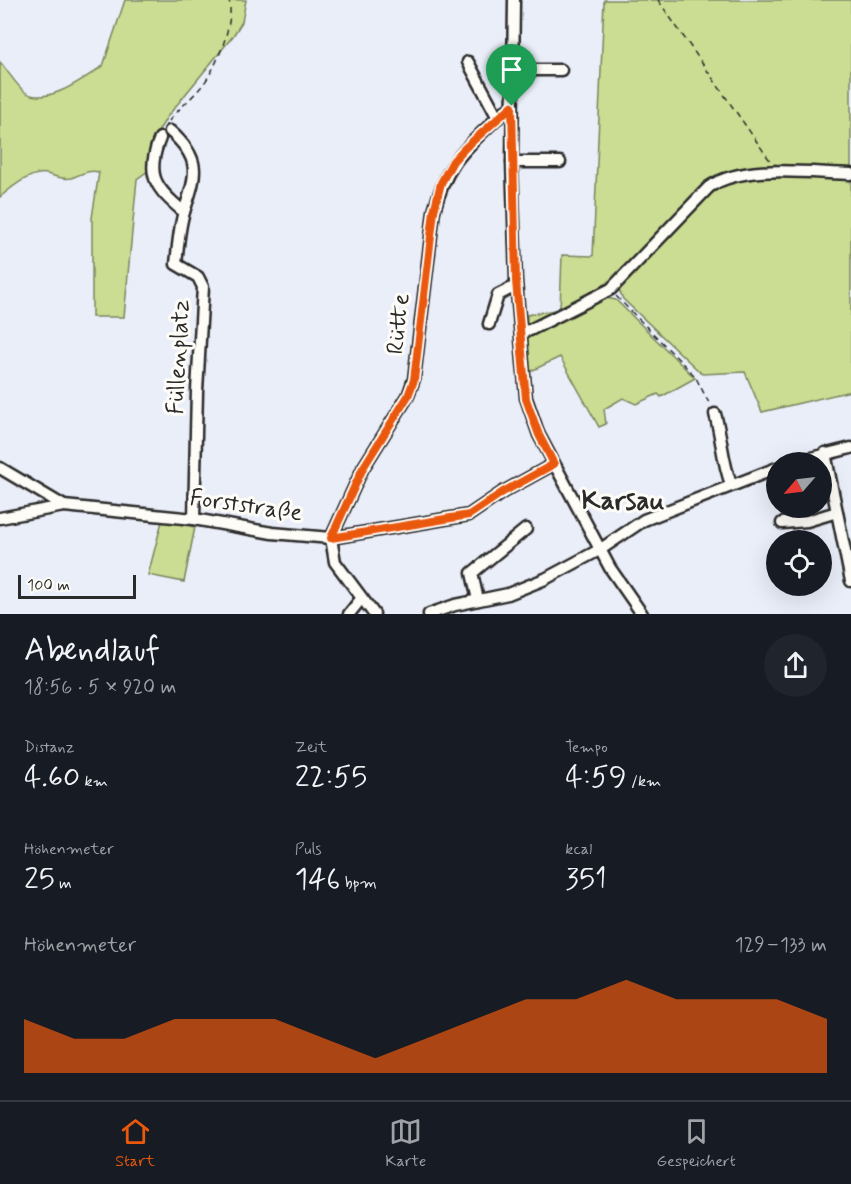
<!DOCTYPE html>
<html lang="de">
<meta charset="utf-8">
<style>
body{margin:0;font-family:Mynerve,sans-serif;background:#20242c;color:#f1f3f6;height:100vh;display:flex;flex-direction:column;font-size:22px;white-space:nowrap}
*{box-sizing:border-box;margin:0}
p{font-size:20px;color:#9ea1a6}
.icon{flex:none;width:33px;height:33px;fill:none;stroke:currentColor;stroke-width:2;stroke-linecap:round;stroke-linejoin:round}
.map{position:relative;height:614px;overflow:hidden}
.panel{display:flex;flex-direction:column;background:#171b24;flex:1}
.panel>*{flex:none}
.needle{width:39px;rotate:242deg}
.buttons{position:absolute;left:766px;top:452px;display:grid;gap:12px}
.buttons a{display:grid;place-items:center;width:66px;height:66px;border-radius:50%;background:#171b24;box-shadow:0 6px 24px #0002;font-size:30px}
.scale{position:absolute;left:18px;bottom:15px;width:118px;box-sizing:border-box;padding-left:6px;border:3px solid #2b2b2b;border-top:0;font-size:16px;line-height:21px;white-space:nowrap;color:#2b2b2b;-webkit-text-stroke:4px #fdfcf7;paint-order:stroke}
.pin{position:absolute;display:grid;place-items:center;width:51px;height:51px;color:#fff;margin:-62px -26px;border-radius:50% 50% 50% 0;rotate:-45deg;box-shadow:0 0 6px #0007}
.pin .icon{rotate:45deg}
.round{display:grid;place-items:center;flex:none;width:63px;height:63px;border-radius:32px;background:#20242c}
.summary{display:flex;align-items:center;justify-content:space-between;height:102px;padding:0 24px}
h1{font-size:33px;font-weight:600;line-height:45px}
.figures{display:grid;grid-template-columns:repeat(3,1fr);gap:9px;height:102px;padding:6px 24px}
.figures div{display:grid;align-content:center}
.figures b{font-size:30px;font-weight:600}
.figures small{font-size:16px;font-weight:400}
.figures p{font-size:16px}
.chart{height:168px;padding:12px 24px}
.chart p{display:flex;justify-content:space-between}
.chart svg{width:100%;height:108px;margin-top:6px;fill:#ea580c;opacity:.7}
.tabs{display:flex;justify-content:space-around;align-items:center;height:84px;border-top:2px solid #363941;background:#171b24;font-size:16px;color:#9ea1a6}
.tabs a{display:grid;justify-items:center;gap:3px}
.tabs .selected{color:#ea580c}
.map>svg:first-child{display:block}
.green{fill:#cadd92;stroke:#7a845e;stroke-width:1.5}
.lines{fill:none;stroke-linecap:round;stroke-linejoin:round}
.minor-casing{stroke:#2b2b2b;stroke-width:15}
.path{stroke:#2b2b2b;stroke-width:1.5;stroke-dasharray:6 4.5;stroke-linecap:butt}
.minor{stroke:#fdfcf7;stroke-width:10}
.route-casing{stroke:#fff;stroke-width:12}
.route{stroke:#ea580c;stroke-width:8}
.labels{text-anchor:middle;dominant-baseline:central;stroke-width:6;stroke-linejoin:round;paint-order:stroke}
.street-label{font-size:24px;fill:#2b2b2b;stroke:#fdfcf7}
.quarter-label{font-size:27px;font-weight:bold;fill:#2b2b2b;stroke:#fdfcf7}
</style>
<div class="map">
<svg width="851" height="614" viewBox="0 0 851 614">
<rect width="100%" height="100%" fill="#eaeef9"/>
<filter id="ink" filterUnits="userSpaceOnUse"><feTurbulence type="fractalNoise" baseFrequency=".0167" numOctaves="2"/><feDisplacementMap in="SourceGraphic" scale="12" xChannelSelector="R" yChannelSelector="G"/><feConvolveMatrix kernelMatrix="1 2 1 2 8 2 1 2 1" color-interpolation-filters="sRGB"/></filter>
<g filter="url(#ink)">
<g class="green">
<path d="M125 0H246L242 22 233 36 167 117 150 145 149 170 137 179 124 317H92V218L99 172C87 169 81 175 71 178 63 180 55 176 47 174 32 170 11 188 0 197V62C8 71 16 85 25 92 47 107 85 77 103 66Z"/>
<polygon points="604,0 851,0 851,171 786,170 775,164 770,170 726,174 613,283 530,327 527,325 527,315 560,309 562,255 593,256"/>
<polygon points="851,175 851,391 762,412 745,372 702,374 623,299 618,287 705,193 742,176"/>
<polygon points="601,297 616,300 695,378 661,397 658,394 636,404 623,398 604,409 606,424 599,427 560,357 529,372 528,337"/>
<polygon points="162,521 195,527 184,582 148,575"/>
</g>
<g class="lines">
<g class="minor-casing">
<g id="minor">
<polyline points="514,0 512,162 516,281 526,398 539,435 610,568 642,614"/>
<polyline points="468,62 498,118"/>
<polyline points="513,70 561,70"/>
<path d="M170 131C203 160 196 175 184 212 179 228 178 247 176 264L198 277 203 287 197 391 194 519"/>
<path d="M160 138C145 175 155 188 184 212"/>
<polyline points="512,162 560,162"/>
<polyline points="489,324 498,295 516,286"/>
<path d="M521 331 530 330 611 289 709 187C744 163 809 173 851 174"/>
<path d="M715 414C722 438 722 461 731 484"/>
<polyline points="825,453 851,581"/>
<polyline points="795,462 851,448"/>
<polyline points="0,468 64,506 194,519 272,533 331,538 469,515 503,492 554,464"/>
<polyline points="0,518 64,506"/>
<polyline points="782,523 807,521 837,512"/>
<polyline points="478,600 472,573 526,529"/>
<polyline points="349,614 361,599"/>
<path d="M374 614 335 562 331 538 363 468 408 396 414 379 434 211C445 169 459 154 490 125 497 119 503 110 512 107"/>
<polyline points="429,614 455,605 508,594 545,579 601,549 644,520 777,468"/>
</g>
</g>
<g class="path">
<polyline points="658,0 771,162"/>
<path d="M169 121C179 108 191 99 201 87 216 70 235 22 229 0"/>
<polyline points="616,296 695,376 710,405"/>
</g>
<use href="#minor" class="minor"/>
</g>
</g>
<g class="lines" filter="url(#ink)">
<g class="route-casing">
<polygon id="route" points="512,106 516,281 526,399 539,435 554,464 503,492 469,515 331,538 363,468 408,396 414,380 434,211 441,183 453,161 465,148"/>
</g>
<use href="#route" class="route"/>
</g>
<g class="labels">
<g class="street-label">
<text transform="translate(399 324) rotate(-84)">Rütte</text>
<text transform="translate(179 357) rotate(-87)">Füllenplatz</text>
<text transform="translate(246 506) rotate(8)">Forststraße</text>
</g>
<g class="quarter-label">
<text x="623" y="501">Karsau</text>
</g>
</g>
</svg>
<div class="buttons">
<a><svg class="needle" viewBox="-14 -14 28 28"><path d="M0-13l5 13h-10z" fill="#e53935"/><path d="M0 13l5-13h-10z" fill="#9ea1a6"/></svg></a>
<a><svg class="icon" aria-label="locate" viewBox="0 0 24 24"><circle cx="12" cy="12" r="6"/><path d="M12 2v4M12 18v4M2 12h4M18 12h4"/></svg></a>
</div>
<div class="scale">100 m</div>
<div class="pin" style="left:512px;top:106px;background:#1e9e55"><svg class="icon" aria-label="arrive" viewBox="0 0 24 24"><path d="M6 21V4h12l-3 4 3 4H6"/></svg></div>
</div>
<section class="panel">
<div class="summary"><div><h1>Abendlauf</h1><p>18:56 · 5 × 920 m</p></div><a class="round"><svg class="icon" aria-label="share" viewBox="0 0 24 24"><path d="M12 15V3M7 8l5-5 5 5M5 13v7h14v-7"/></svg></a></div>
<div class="figures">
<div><p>Distanz</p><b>4.60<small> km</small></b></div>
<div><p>Zeit</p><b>22:55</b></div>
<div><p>Tempo</p><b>4:59<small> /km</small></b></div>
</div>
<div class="figures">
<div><p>Höhenmeter</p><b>25<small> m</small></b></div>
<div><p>Puls</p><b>146<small> bpm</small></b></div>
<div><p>kcal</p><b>351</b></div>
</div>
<div class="chart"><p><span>Höhenmeter</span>129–133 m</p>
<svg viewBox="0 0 160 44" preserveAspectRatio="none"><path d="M0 44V22L10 30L20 30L30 22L40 22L50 22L60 30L70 38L80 30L90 22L100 14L110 14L120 6L130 14L140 14L150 14L160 22V44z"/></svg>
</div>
</section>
<nav class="tabs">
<a class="selected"><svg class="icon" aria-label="home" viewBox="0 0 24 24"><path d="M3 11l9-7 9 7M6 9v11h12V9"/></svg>Start</a>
<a><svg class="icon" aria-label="map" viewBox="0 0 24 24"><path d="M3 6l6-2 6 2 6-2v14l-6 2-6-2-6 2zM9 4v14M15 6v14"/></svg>Karte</a>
<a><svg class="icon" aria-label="saved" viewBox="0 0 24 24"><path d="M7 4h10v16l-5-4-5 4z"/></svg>Gespeichert</a>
</nav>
